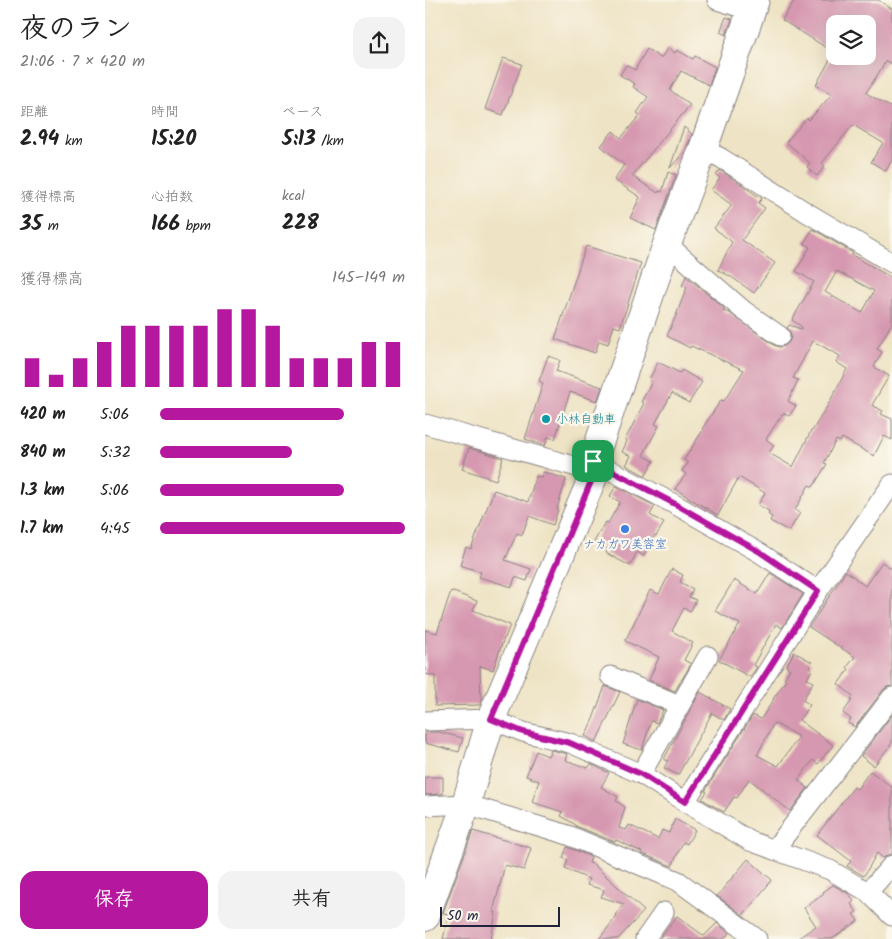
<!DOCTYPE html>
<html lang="ja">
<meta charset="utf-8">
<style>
body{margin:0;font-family:Kalam,"Klee One",sans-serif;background:#f2f2f2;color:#222;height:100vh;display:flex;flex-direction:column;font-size:19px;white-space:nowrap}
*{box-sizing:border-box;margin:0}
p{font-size:16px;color:#767676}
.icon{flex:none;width:28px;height:28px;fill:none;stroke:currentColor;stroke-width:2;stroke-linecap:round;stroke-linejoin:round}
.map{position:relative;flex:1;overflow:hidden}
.side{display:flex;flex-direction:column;background:#fff;width:425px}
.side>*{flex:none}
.tools{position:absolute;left:401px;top:15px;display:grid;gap:10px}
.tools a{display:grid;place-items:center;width:50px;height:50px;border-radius:10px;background:#fff;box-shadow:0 5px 20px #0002;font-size:25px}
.scale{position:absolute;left:15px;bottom:12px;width:120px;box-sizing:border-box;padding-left:5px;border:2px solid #22223b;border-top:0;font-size:14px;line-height:18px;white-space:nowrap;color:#22223b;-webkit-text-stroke:4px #fbf7ec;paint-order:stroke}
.pin{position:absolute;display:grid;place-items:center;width:42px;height:42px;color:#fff;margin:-21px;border-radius:10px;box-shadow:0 2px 8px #0006}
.round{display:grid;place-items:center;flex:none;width:52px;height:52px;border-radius:15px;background:#f2f2f2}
.overview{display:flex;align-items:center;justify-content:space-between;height:85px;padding:0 20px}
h1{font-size:28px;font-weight:700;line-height:38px}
.metrics{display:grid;grid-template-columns:repeat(3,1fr);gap:8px;height:85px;padding:5px 20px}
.metrics div{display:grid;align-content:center}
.metrics b{font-size:21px;font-weight:700}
.metrics small{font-size:14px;font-weight:400}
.metrics p{font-size:14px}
.chart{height:140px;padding:10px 20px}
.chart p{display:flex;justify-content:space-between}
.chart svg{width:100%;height:90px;margin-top:5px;stroke:#b5179e;stroke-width:6}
.action{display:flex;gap:10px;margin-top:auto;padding:10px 20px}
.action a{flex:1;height:58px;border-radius:15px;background:#b5179e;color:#fff;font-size:20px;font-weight:700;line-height:58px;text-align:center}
.action a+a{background:#f2f2f2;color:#222}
ul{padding:0 20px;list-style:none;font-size:16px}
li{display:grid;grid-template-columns:80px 60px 1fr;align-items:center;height:38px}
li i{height:12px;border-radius:6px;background:#b5179e}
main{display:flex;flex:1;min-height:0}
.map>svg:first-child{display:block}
.building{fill:#d698b0;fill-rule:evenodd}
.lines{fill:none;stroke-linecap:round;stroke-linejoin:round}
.street-casing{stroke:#888280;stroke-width:21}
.secondary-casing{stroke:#888280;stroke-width:30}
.street{stroke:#fff;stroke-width:19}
.secondary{stroke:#fff;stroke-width:28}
.route-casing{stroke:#fff;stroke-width:10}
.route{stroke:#b5179e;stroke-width:6}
.culture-dot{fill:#0f9aa8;stroke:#fbf7ec;stroke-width:2}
.shop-dot{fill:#3f7fe0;stroke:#fbf7ec;stroke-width:2}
.labels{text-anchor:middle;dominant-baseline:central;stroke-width:4.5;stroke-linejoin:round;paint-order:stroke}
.culture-label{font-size:12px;fill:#0d838f;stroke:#fbf7ec;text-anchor:start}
.shop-label{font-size:12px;fill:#366cbe;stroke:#fbf7ec}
</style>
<main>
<section class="side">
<div class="overview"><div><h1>夜のラン</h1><p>21:06 · 7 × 420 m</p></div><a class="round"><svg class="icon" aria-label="share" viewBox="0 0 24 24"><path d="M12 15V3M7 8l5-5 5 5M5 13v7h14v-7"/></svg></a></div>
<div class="metrics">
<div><p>距離</p><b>2.94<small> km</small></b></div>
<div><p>時間</p><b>15:20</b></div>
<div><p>ペース</p><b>5:13<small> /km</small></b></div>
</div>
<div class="metrics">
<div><p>獲得標高</p><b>35<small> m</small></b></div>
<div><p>心拍数</p><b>166<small> bpm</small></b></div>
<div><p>kcal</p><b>228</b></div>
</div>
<div class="chart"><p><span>獲得標高</span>145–149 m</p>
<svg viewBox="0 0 160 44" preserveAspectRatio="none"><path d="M5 44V30M15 44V38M25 44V30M35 44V22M45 44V14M55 44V14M65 44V14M75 44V14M85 44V6M95 44V6M105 44V14M115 44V30M125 44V30M135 44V30M145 44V22M155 44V22"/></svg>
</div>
<ul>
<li><b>420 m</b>5:06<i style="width:75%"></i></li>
<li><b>840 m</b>5:32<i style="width:54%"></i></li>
<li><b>1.3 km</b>5:06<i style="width:75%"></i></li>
<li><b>1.7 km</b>4:45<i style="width:100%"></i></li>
</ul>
<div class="action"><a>保存</a><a>共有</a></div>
</section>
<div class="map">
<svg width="467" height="939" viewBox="0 0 467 939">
<rect width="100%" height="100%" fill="#fbf7ec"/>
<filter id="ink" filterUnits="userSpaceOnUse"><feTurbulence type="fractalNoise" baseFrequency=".02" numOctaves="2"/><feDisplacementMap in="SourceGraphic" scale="10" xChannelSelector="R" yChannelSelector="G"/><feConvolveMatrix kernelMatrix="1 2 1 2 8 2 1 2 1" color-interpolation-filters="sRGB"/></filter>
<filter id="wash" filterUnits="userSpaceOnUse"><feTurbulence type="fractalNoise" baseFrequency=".0096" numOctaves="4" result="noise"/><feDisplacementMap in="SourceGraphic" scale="20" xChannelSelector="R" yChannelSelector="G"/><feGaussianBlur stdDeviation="1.12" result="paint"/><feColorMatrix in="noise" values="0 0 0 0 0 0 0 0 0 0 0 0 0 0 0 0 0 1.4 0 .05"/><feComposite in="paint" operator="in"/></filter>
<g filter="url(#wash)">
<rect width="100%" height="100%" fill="#eee3c4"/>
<g id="blocks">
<g class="building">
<polygon points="370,0 453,0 467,9 467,64 461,61 441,93 467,108 467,160 461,171 446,162 458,143 428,125 397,163 400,166 392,176 382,167 385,163 361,142 382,118 384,120 407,94 391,85 407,56 442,56 442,24 410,24 410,53 357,20"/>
<polygon points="301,17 307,19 301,35 295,32"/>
<polygon points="243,48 250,53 252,50 268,59 270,56 290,67 284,85 256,71 245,90 265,105 207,176 233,193 234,191 237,192 243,172 251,175 231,230 205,218 215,197 189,180 199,165 176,146 188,131 196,138 215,115 212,113 223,97 208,87 210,84 195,75 201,65 210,70 222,49 236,58"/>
<polygon points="78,58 97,64 78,115 60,109"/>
<polygon points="259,127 267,134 261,150 245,168"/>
<polygon points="295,170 320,187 337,199 333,203 340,208 317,240 350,263 329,293 305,276 293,270 307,242 289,228 307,205 286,190 295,178 291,175"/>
<path d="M388 229 428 253 427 255 467 278V323L452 349 457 352 449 367 464 376 447 405 458 411 456 414 467 419V440L459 436 449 456 417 438 415 442 411 440 399 463 402 464 388 487 384 485 370 510 375 513 364 531 345 521 347 517 343 514 344 511 333 505 340 493 314 477 293 515 269 501 250 489 261 474 257 471 263 463 259 460 278 430 277 429 296 400 299 401 319 370 266 346 265 348 242 336 250 318 262 287 257 286 261 276 299 308 298 311 305 313 349 345 354 347 360 346 364 342 366 337 365 332 362 328 364 325 376 329 377 327 367 320 389 282 371 271 385 247 379 243ZM412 271 449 291 437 313 400 292ZM388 341 415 356 411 362 422 369 403 405 387 431H386L368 467 344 453 349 445 341 439 358 413 364 416 371 406 363 401 373 380 368 378Z"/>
<polygon points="161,246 216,263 195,328 189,326 183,344 174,341 170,353 130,339"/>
<polygon points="123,356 135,360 131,371 177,387 172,401 145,392 130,439 123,437 120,446 100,439 118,383 114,381"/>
<polygon points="233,362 255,373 257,370 277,382 264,403 247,393 230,424 234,426 218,455 229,461 221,474 221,476 201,465 206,456 197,452 202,441 200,440 219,403 216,402 227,382 224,380"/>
<polygon points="44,448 78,458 71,480 37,469"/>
<polygon points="118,472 141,479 132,509 133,510 128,525 104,516 97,535 92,533 80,560 106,569 102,581 90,577 87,587 54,577 56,572 35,565 41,547 46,549 69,490 103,502 111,476 116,477"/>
<polygon points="191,486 230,506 225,515 239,523 231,536 230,535 219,556 212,552 205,566 181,553 183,549 169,542 180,522 183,523 195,502 185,496"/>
<polygon points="457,562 467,569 467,686 462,687 458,690 430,727 423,723 426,719 418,713 427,700 426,699 428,696 413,684 424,669 422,667 430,657 384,627 421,571 440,586"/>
<polygon points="247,569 258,575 255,582 268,589 264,597 271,600 265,612 259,608 247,631 268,643 259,660 266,664 250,691 224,680 234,657 200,641 225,590 234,594"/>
<polygon points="345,573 378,594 357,628 351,624 328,665 332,667 325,677 294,660 315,624 290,611 309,580 332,594"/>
<polygon points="26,591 52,601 48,610 85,625 80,638 79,638 68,670 55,666 56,703 55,705 10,706 10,676 0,674 0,630 12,633"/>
<path d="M369 652 387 662 384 667 387 669 382 679 388 682 378 700 385 705 374 720 408 745 393 764 388 760 373 780 383 788 365 811 324 779 312 798 309 797 299 812 277 799 282 792 280 791 328 715 336 719 349 699H348L361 680 359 679 365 669 361 667ZM349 723 374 737 353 766 332 755Z"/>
<polygon points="180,686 195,692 171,742 160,736 168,719"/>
<polygon points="275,692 305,709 299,720 287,713 253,775 239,768 243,761 239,759"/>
<polygon points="212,699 238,710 232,723 226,721 217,750 198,744"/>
<polygon points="467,715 467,743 449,766 436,756"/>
<polygon points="0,732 14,732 38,738 34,752 0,743"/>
<polygon points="126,750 142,754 140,760 163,768 166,764 184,773 176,787 193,797 191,801 200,807 194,828 201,830 204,825 233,839 237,830 244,833 250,819 270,830 262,844 258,842 247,866 216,853 217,852 191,840 190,842 151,826 151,825 136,816 138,812 107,802 114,781 101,776 111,751 123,756"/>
<polygon points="445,771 467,787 467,854 463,855 458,858 452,853 439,876 422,866 426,861 392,835 429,787 432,789"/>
<polygon points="0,777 18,777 18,794 0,795"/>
<polygon points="48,831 106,848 99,870 80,865 68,912 71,912 66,939 18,939 24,914 18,913"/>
<polygon points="142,847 166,857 164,863 168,864 219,911 193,939 174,939 192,916 190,915 199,904 176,897 179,890 162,885 164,879 140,869 143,860 138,858"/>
<polygon points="323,859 347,880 318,915 292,896"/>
<polygon points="408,885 424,894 429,901 426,904 432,912 428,914 433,921 407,939 372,939 391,926 379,908 399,894 398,892"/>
<polygon points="252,916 279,936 292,923 304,933 299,939 234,939"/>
</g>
</g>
</g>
<g filter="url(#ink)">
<use href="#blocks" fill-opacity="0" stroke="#888280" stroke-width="1"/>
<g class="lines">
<g class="street-casing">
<g id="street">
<polyline points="292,0 327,11"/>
<polyline points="278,149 296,158 381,212 467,263"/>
<polyline points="242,244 318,310 355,336"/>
<polyline points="0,424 170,472"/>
<polyline points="168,461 251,505 335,553 393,591 467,484"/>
<polyline points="185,676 254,705"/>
<polyline points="0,721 66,719 98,732 145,743 216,774 260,802 325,841 405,870 443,892 467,916"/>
<polyline points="216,774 283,656"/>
<polyline points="260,802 393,591"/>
<polyline points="0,806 41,804 143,835 253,881 332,939"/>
<polyline points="349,850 467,697"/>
<polyline points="443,892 467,865"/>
<polyline points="220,939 239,912"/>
</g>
</g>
<g class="secondary-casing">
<polyline id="secondary" points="0,917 41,804 66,719 170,472 168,461 242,244 278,149 330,0"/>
</g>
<use href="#street" class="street"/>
<use href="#secondary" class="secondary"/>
</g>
</g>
<g class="lines" filter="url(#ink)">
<g class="route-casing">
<polygon id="route" points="168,461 252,505 335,552 393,591 260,802 216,774 145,743 98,732 66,719 170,472"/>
</g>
<use href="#route" class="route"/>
</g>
<circle class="culture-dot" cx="121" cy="419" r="5"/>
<circle class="shop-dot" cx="200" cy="529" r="5"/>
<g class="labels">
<g class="culture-label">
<text x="131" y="419">小林自動車</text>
</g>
<g class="shop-label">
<text x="200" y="544">ナカガワ美容室</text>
</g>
</g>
</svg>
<div class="tools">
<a><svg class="icon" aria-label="layers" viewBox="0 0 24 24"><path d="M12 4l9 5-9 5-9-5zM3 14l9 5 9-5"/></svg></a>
</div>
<div class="scale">50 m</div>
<div class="pin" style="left:168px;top:461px;background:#1e9e55"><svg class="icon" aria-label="arrive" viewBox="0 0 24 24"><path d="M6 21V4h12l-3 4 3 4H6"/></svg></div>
</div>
</main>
